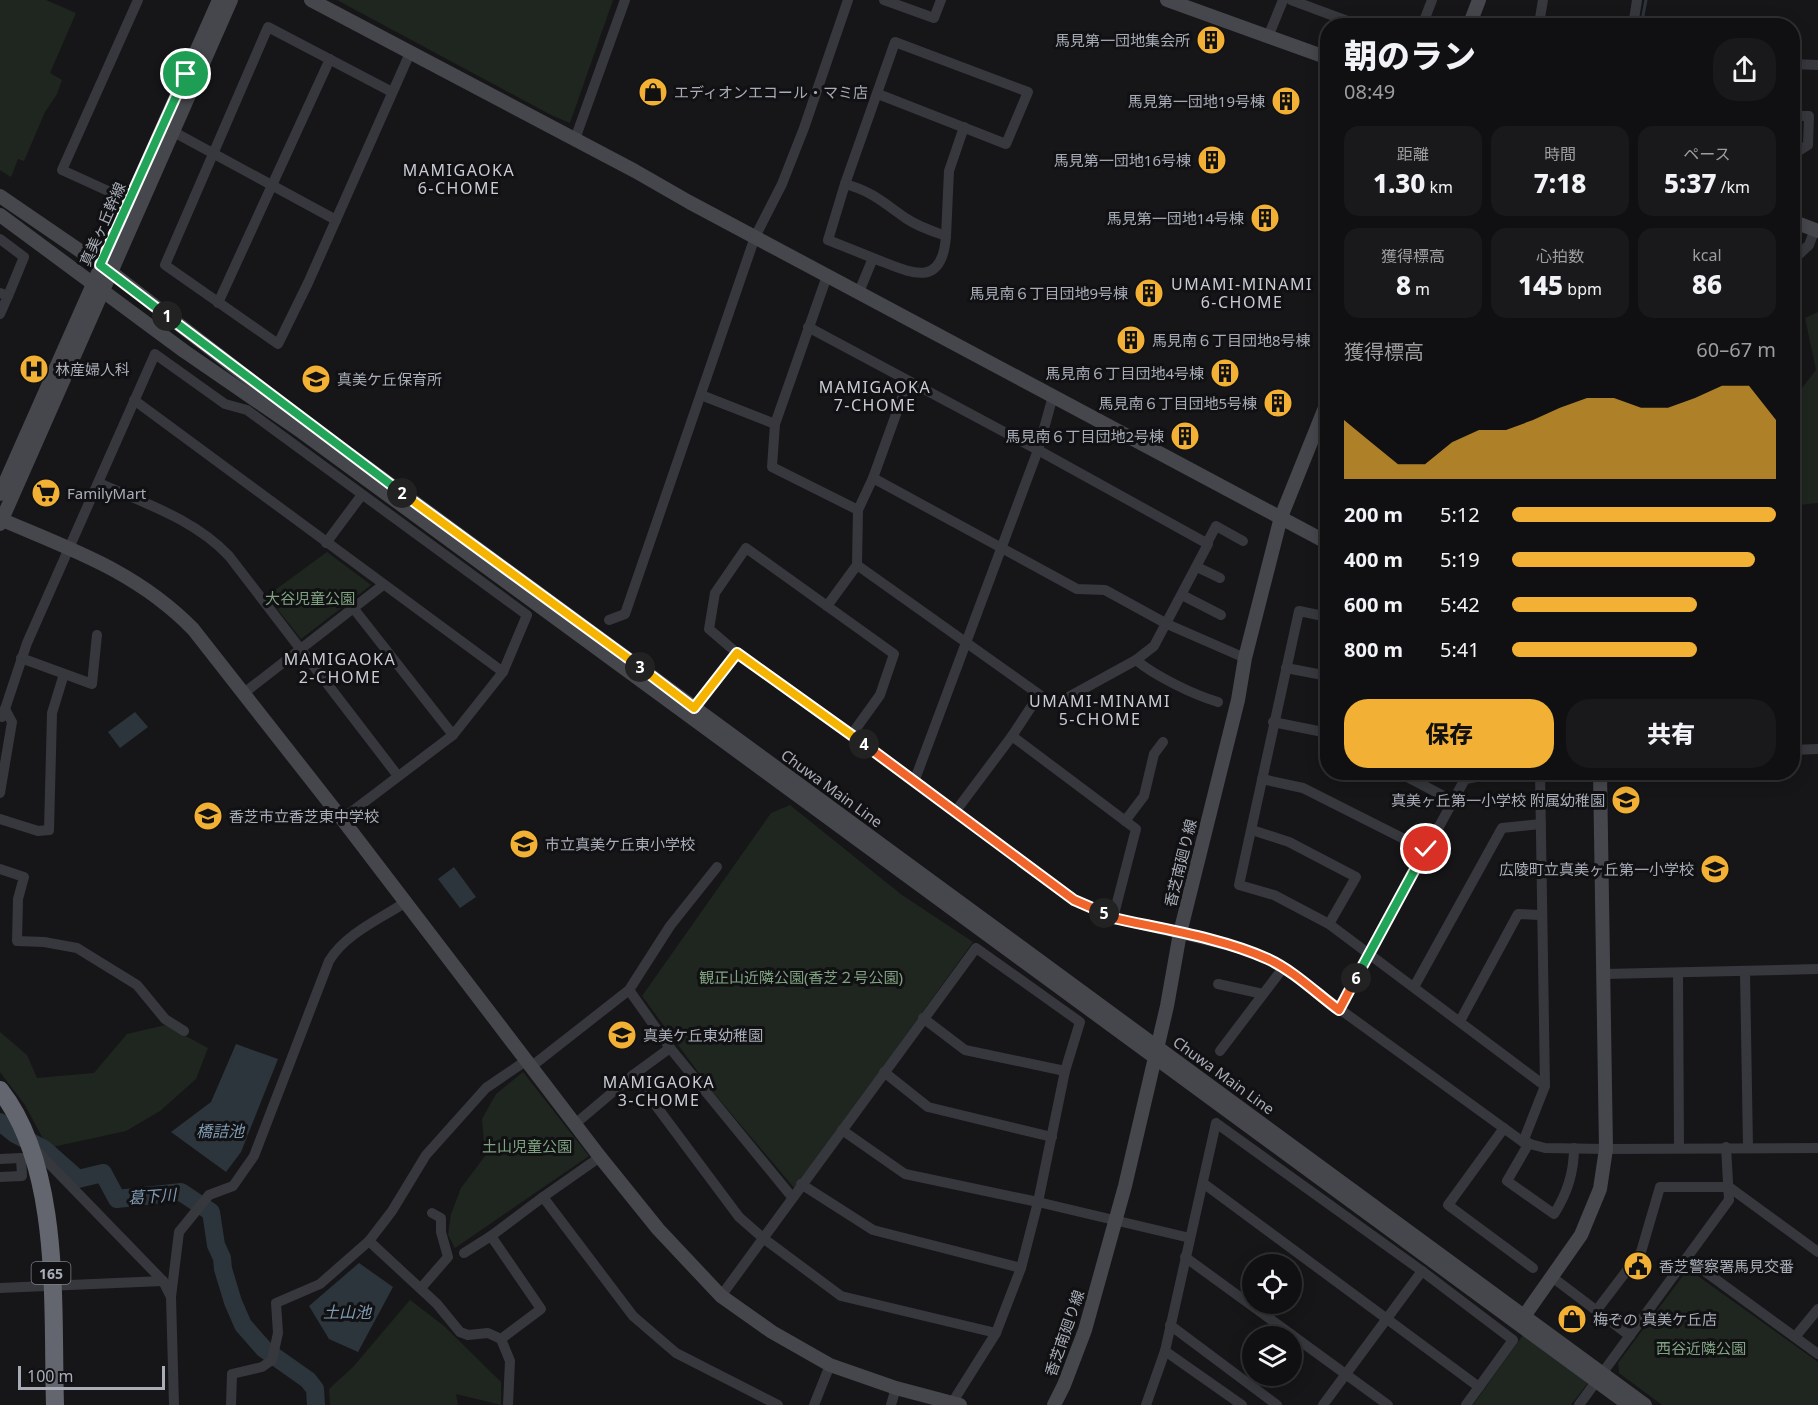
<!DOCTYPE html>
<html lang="ja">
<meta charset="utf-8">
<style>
body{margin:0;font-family:"Noto Sans","Noto Sans JP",sans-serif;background:#19191b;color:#f1f3f6;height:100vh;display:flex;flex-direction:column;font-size:22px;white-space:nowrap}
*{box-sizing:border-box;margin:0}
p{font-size:20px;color:#9c9d9f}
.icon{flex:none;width:33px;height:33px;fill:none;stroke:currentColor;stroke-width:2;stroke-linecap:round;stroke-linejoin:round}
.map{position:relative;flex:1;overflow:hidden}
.drawer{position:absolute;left:1320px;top:18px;width:480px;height:762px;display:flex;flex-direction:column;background:#101012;border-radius:24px;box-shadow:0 3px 15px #0003,0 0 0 2px #303032}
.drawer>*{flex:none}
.controls{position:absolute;left:1242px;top:1254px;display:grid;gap:12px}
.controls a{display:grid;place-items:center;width:60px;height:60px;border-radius:50%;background:#101012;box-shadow:0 3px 15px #0003,0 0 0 2px #303032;font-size:30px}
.scale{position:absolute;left:18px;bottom:15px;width:147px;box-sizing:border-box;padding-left:6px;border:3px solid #a8adb8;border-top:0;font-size:16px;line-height:21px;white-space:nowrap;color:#a8adb8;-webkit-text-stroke:4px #111113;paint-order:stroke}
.pin{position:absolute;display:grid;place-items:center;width:51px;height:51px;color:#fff;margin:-26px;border:3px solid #fff;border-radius:50%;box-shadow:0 2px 6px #0007}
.km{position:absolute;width:30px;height:30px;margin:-15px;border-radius:50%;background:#222;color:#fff;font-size:16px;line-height:30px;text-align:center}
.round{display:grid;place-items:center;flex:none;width:63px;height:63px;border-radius:24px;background:#19191b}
.headline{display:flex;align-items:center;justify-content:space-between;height:102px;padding:0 24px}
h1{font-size:33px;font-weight:800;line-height:45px}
.stats{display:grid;grid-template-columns:repeat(3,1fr);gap:9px;height:102px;padding:6px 24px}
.stats div{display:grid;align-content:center;border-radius:15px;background:#19191b;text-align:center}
.stats b{font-size:26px;font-weight:800}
.stats small{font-size:16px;font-weight:400}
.stats p{font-size:16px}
.chart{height:168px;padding:12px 24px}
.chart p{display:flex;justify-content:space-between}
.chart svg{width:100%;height:108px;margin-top:6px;fill:#f2b134;opacity:.7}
.cta{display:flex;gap:12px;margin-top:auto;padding:12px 24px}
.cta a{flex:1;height:69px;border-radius:24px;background:#f2b134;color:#111;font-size:24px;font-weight:800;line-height:69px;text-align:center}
.cta a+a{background:#19191b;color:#f1f3f6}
ul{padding:0 24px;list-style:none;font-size:20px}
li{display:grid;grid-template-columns:96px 72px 1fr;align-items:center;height:45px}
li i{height:15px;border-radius:8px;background:#f2b134}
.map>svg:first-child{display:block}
.green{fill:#1e261f}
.water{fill:#2c353c}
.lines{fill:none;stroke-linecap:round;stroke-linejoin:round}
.stream{stroke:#2c353c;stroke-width:3}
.river{stroke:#2c353c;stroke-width:18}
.street{stroke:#37383d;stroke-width:10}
.secondary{stroke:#45474d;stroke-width:14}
.highway{stroke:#63666e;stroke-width:18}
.split-1-casing{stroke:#fff;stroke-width:12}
.split-2-casing{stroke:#fff;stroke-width:12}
.split-3-casing{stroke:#fff;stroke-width:12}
.split-4-casing{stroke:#fff;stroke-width:12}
.split-5-casing{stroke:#fff;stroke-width:12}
.split-6-casing{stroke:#fff;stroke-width:12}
.split-7-casing{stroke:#fff;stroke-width:12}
.split-1{stroke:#22a559;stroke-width:8}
.split-2{stroke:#22a559;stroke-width:8}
.split-3{stroke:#f5b400;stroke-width:8}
.split-4{stroke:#f5b400;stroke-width:8}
.split-5{stroke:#f0652b;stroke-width:8}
.split-6{stroke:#f0652b;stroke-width:8}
.split-7{stroke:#22a559;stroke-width:8}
.labels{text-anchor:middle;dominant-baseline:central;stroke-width:6;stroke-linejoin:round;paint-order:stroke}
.shield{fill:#111113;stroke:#7b7e86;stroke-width:1.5}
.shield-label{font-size:14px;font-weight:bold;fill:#a8adb8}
.poi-label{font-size:15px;fill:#a8adb8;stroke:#111113;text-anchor:end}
.street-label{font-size:15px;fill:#a8adb8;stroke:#111113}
.park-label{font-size:15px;fill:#7fa381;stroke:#111113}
.neighbourhood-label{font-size:16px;letter-spacing:1.5px;fill:#c9ccd4;stroke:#111113}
.water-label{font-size:16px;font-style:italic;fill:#7f9bb3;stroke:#111113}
</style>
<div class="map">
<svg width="1818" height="1405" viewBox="0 0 1818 1405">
<rect width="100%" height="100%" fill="#161618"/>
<g class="green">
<polygon points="0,0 46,0 76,13 50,73 62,80 57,94 45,112 24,161 18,159 11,177 0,170"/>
<polygon points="337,0 613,0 570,123 553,116"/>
<polygon points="1818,312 1818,503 1798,505 1792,502 1793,389 1802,388 1816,370 1805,318"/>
<polygon points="327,552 371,585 301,639 267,596"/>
<polygon points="790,805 902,895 973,942 795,1189 712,1091 642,996 771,813"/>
<polygon points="165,1025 208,1048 196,1079 160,1111 126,1131 48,1148 25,1105 0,1072 0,1032 27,1055 37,1078 94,1073 127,1034"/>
<polygon points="523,1072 589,1156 455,1248 448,1235 451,1214 461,1188 485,1156 482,1119 496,1094"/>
<polygon points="1688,1269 1818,1362 1818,1405 1662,1405 1619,1373 1618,1363"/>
<polygon points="410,1300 444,1326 501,1382 501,1405 456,1394 458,1405 330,1405 329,1389 353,1367"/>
<polygon points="1523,1335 1588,1383 1571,1405 1473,1405"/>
</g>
<g class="water">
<polygon points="135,712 148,727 120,748 108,732"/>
<polygon points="454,867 476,897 460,908 438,879"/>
<polygon points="236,1044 278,1059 241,1152 226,1172 171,1132 211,1102"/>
<polygon points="359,1263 393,1287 358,1352 329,1339 309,1306"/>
</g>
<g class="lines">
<polyline class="stream" points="1641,26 1646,0"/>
<polyline class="river" points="0,1122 15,1134 44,1149 78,1179 103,1173 117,1199 181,1192 211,1212 216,1245 222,1258 223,1269 233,1302 243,1325 264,1349 308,1380 315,1389 316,1405"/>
<g class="street">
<polyline points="884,0 934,18 941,0"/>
<polyline points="1291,0 1361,26"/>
<polyline points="1422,26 1432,0"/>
<polyline points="1537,26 1539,24 1543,0"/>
<polyline points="1633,26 1637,0"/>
<polyline points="1268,37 1283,0"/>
<polyline points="1792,64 1818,65"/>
<polyline points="392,92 268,27 165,265 278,344 308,283 410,53"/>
<polyline points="1792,116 1809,116 1808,145 1792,155"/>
<polyline points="172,131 336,220"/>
<polyline points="575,139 625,0"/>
<polyline points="845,184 895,42 1028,92 1006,144 878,94"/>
<polyline points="130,201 62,170 138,0"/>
<polyline points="946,236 949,171 964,127"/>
<polyline points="0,239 24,257 8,296"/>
<polyline points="1792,261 1809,245 1815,229"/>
<polyline points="827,276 775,424 772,467 858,510"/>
<path d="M859 292 873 258 828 240 845 184C872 191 885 204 907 219 919 227 932 231 946 236 942 292 908 271 873 258"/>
<polyline points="0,293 8,296 0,314"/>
<polyline points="218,303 330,59"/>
<polyline points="808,327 1038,450 1208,544 1154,646 1136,660 1054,705 857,565 858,510 873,478 908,381"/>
<polyline points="701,395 775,424"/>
<polyline points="134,400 503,672"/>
<polyline points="873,478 1077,589 1105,590 1167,624 1245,658"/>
<path d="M99 483C144 503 194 519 229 556L398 776"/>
<polyline points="326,543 361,496"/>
<polyline points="1207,543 1216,526 1243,541"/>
<polyline points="1197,567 1220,578"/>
<polyline points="1182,595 1221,615"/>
<polyline points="827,606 857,565"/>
<polyline points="354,609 453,735"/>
<polyline points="1328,617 1299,611 1239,885 1274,895 1329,924 1545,1086"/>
<polyline points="609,620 625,614 755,237 782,184 804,128 848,0"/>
<polyline points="21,658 92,684 97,635"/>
<path d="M1136 660C1155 676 1194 695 1218 702"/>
<polyline points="1286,668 1328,676"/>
<polyline points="244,693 383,585"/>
<polyline points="694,708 737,653"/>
<polyline points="0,716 2,717 5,709 27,643 155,354 225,404 247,410 527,615 503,672 453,735 342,819"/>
<polyline points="1273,722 1318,731 1328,735"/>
<polyline points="852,734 880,695 894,654 746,548 715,593 709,629 737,653 852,734 1074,900 1113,918 1242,949 1269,959 1283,968 1523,1142 1545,1148 1606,1149 1818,1148"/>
<polyline points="1012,736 1039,695"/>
<polyline points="1792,750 1818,749"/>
<polyline points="1398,772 1453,801"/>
<polyline points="1262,779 1303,788 1426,850"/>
<polyline points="914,782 1038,450 1053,396"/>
<polyline points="0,793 12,722 5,709"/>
<polyline points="955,812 1012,736 1136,829 1113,918"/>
<polyline points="0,819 38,831 49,830 52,713 64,674"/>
<polyline points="1125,821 1144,796 1154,754 1163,742"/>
<polyline points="1252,830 1289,842 1356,877 1329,924"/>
<polyline points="0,869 24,877 18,899 17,941 44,942 77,948 137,985 165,1019 184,1031"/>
<polyline points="1745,972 1748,1147"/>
<polyline points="1604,974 1818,969"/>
<polyline points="1678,974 1679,1148"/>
<polyline points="1218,984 1263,994"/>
<polyline points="1414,987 1502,828 1541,824"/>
<polyline points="629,990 670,1048 792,1197"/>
<polyline points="1339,1010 1465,779 1505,772"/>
<polyline points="923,1018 965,1050 1065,1071"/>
<polyline points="1460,1021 1518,914 1541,915"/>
<polyline points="1220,1051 1283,968"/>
<polyline points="532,1066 629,990 670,926 717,867"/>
<polyline points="884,1072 928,1107 1052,1137"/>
<polyline points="633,1075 739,1217 763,1238 841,1296 996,1333"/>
<polyline points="575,1124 633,1075 670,1048"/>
<polyline points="1504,1128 1448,1205 1533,1268"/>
<polyline points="842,1130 905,1174 1038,1202 1190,1238"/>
<polyline points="1523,1142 1545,1086 1540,772"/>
<path d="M1529 1143 1507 1181 1554 1214C1567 1194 1574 1173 1574 1148"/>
<polyline points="34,1148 163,1281 171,1297 174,1405"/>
<polyline points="600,1157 543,1197 633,1316 676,1353 778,1405"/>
<polyline points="0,1159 21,1158 22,1176 0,1177"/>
<polyline points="1203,1183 1479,1387"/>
<polyline points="801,1184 873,1230 1021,1268"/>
<polyline points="369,1241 437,1304 460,1332 468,1335 488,1333 501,1339 541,1309 491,1236"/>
<polyline points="464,1253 491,1236 543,1197"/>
<polyline points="1185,1257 1388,1405"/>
<polyline points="1688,1259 1818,1354"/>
<polyline points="1552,1277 1630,1336"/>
<polyline points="0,1288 163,1281"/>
<polyline points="421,1288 448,1257 441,1232 441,1218 432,1213"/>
<polyline points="721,1296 976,948 1080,1022 1065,1071 1038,1202 1021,1268 996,1333 952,1403"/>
<path d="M171 1297 179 1232 209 1195 233 1186 254 1156 329 961C345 934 380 919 406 902"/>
<polyline points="1596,1311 1641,1252 1660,1187 1729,1187 1818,1252"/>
<polyline points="1170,1325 1277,1405"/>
<polyline points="1795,1337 1818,1309"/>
<polyline points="501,1339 510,1361 508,1405"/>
<polyline points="231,1405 232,1374 262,1367 272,1360 278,1333 276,1303 320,1284 369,1241 392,1211 426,1155 486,1088 527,1060"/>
<polyline points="814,1405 830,1365"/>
<polyline points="891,1405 896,1388"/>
<polyline points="1146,1405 1165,1351"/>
<polyline points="1242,1405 1165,1351 1216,1123 1422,1271 1513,1340 1466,1405"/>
<polyline points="1323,1405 1422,1271"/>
<polyline points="1579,1405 1729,1200 1726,1147"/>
</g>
<g class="secondary">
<polyline points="311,0 635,171 689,202 1328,543"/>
<polyline points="1167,0 1328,58"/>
<polyline points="1469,26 1479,0"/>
<polyline points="0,196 111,272 301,419 1645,1405"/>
<polyline points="0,215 184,351 302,432 1629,1405"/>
<polyline points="1792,221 1818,231"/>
<polyline points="0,494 219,0"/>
<path d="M0 519C72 550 136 571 193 629L342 819 600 1157 658 1229 721 1296 772 1332 830 1365 896 1388 960 1405"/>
<polyline points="0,524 231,0"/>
<polyline points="1520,1322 1581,1235 1600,1189 1606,1149 1600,772"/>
<polyline points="1054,1405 1064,1385 1085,1330 1125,1186 1167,1006 1180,933 1238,700 1245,658 1281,517 1328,400"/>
</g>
<path class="highway" d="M0 1090C62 1169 52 1308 55 1405"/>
</g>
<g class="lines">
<g class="split-1-casing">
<polyline id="split-1" points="167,316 100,265 186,74"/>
</g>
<g class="split-2-casing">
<polyline id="split-2" points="167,316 402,493"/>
</g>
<g class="split-3-casing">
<polyline id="split-3" points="402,493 640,667"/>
</g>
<g class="split-4-casing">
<polyline id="split-4" points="640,667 694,708 737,653 864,744"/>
</g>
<g class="split-5-casing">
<polyline id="split-5" points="864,744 1074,900 1104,913"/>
</g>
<g class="split-6-casing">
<path id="split-6" d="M1104 913 1113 918C1162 929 1222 938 1268 959 1294 971 1316 993 1339 1010L1356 978"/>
</g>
<g class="split-7-casing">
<polyline id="split-7" points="1356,978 1426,849"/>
</g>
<use href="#split-1" class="split-1"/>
<use href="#split-2" class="split-2"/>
<use href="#split-3" class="split-3"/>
<use href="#split-4" class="split-4"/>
<use href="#split-5" class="split-5"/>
<use href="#split-6" class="split-6"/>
<use href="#split-7" class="split-7"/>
</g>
<defs>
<g id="building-disc" transform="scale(1.5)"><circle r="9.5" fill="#f2b134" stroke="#111113"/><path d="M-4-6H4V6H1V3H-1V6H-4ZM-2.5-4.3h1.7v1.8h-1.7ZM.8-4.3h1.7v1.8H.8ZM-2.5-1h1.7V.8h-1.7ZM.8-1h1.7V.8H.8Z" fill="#111"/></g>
<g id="shop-disc" transform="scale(1.5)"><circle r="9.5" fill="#f2b134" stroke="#111113"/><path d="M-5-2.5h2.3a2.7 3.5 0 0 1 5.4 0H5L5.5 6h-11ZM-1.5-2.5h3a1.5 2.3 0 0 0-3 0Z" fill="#111"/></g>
<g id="hospital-disc" transform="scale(1.5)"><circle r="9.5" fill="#f2b134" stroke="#111113"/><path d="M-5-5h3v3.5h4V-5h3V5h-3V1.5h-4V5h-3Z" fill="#111"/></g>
<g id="school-disc" transform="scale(1.5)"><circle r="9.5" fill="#f2b134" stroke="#111113"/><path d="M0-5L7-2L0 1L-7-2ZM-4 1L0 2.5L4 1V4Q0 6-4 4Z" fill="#111"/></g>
<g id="supermarket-disc" transform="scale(1.5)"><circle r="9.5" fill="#f2b134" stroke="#111113"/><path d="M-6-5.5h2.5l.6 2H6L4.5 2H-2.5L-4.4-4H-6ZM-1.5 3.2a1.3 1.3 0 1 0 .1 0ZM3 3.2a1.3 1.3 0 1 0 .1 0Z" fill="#111"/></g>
<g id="civic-disc" transform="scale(1.5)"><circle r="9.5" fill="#f2b134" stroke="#111113"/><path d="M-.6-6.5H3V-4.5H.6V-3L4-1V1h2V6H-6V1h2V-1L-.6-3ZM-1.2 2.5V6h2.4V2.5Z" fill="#111"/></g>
</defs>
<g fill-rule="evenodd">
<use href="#building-disc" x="1211" y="40"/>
<use href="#shop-disc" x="653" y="92"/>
<use href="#building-disc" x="1286" y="101"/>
<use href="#building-disc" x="1212" y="160"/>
<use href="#building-disc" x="1265" y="218"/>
<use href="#building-disc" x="1149" y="293"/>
<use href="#building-disc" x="1131" y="340"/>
<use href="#hospital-disc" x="34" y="369"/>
<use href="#building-disc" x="1225" y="373"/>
<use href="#school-disc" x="316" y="379"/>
<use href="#building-disc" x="1278" y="403"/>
<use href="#building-disc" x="1185" y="436"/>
<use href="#supermarket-disc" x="46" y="493"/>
<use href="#school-disc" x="1626" y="800"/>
<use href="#school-disc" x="208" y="816"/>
<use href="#school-disc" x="524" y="844"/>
<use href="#school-disc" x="1715" y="869"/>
<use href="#school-disc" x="622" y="1035"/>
<use href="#civic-disc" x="1638" y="1266"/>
<use href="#shop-disc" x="1572" y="1319"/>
</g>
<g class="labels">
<rect class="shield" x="31.5" y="1262" width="39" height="22" rx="4.5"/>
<g class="shield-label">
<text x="51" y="1273">165</text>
</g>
<g class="poi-label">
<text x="1190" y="40">馬見第一団地集会所</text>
<text x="674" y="92" text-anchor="start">エディオンエコール・マミ店</text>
<text x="1265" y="101">馬見第一団地19号棟</text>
<text x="1191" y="160">馬見第一団地16号棟</text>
<text x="1244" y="218">馬見第一団地14号棟</text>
<text x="1128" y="293">馬見南６丁目団地9号棟</text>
<text x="1152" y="340" text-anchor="start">馬見南６丁目団地8号棟</text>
<text x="55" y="369" text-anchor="start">林産婦人科</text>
<text x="1204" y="373">馬見南６丁目団地4号棟</text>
<text x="337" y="379" text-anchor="start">真美ケ丘保育所</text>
<text x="1257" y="403">馬見南６丁目団地5号棟</text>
<text x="1164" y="436">馬見南６丁目団地2号棟</text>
<text x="67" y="493" text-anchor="start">FamilyMart</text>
<text x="1605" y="800">真美ヶ丘第一小学校 附属幼稚園</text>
<text x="229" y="816" text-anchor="start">香芝市立香芝東中学校</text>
<text x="545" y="844" text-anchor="start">市立真美ケ丘東小学校</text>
<text x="1694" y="869">広陵町立真美ヶ丘第一小学校</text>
<text x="643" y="1035" text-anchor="start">真美ケ丘東幼稚園</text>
<text x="1659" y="1266" text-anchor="start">香芝警察署馬見交番</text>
<text x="1593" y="1319" text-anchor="start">梅ぞの 真美ケ丘店</text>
</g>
<g class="street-label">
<text transform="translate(102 224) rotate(-66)">真美ヶ丘幹線</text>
<text transform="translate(832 788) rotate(36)">Chuwa Main Line</text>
<text transform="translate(1180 863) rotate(-76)">香芝南廻り線</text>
<text transform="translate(1224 1075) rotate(36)">Chuwa Main Line</text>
<text transform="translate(1064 1333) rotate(-71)">香芝南廻り線</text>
</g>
<g class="park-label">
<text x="310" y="598">大谷児童公園</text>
<text x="801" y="977">観正山近隣公園(香芝２号公園)</text>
<text x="527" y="1146">土山児童公園</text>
<text x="1701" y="1348">西谷近隣公園</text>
</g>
<g class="neighbourhood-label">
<text x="459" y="170">MAMIGAOKA<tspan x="459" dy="18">6-CHOME</tspan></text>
<text x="1242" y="284">UMAMI-MINAMI<tspan x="1242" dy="18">6-CHOME</tspan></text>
<text x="875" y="387">MAMIGAOKA<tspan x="875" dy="18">7-CHOME</tspan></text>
<text x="340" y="659">MAMIGAOKA<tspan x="340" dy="18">2-CHOME</tspan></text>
<text x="1100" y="701">UMAMI-MINAMI<tspan x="1100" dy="18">5-CHOME</tspan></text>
<text x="659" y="1082">MAMIGAOKA<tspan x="659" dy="18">3-CHOME</tspan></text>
</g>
<g class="water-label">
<text x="220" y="1131">橋詰池</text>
<text transform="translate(152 1196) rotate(-4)">葛下川</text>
<text x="347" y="1312">土山池</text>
</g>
</g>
</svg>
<div class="controls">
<a><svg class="icon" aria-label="locate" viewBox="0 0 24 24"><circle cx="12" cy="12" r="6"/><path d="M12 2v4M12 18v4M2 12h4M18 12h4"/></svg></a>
<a><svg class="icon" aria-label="layers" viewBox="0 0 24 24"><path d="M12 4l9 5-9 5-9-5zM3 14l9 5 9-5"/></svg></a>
</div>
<div class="scale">100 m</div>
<div class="pin" style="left:186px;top:74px;background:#1e9e55"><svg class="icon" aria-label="arrive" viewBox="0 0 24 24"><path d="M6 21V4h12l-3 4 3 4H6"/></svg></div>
<div class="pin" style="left:1426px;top:849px;background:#d93025"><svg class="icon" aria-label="check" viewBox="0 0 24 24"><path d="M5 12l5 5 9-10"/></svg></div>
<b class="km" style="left:167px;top:316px">1</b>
<b class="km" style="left:402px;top:493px">2</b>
<b class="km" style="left:640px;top:667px">3</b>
<b class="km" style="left:864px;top:744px">4</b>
<b class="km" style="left:1104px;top:913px">5</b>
<b class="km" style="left:1356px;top:978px">6</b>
<section class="drawer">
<div class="headline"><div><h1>朝のラン</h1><p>08:49</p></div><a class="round"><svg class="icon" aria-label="share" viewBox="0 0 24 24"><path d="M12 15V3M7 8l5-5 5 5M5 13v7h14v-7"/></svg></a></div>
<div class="stats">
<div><p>距離</p><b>1.30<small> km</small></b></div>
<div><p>時間</p><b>7:18</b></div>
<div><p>ペース</p><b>5:37<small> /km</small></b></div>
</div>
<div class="stats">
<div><p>獲得標高</p><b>8<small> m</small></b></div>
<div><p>心拍数</p><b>145<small> bpm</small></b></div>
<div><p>kcal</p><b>86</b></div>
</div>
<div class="chart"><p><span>獲得標高</span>60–67 m</p>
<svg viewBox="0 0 160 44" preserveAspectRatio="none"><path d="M0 44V20L10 29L20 38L30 38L40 29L50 24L60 24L70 20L80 15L90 11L100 11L110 15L120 15L130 11L140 6L150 6L160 20V44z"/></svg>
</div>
<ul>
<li><b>200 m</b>5:12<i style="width:100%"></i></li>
<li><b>400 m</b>5:19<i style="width:92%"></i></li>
<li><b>600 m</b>5:42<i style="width:70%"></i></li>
<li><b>800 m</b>5:41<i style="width:70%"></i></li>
</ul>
<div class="cta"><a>保存</a><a>共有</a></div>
</section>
</div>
